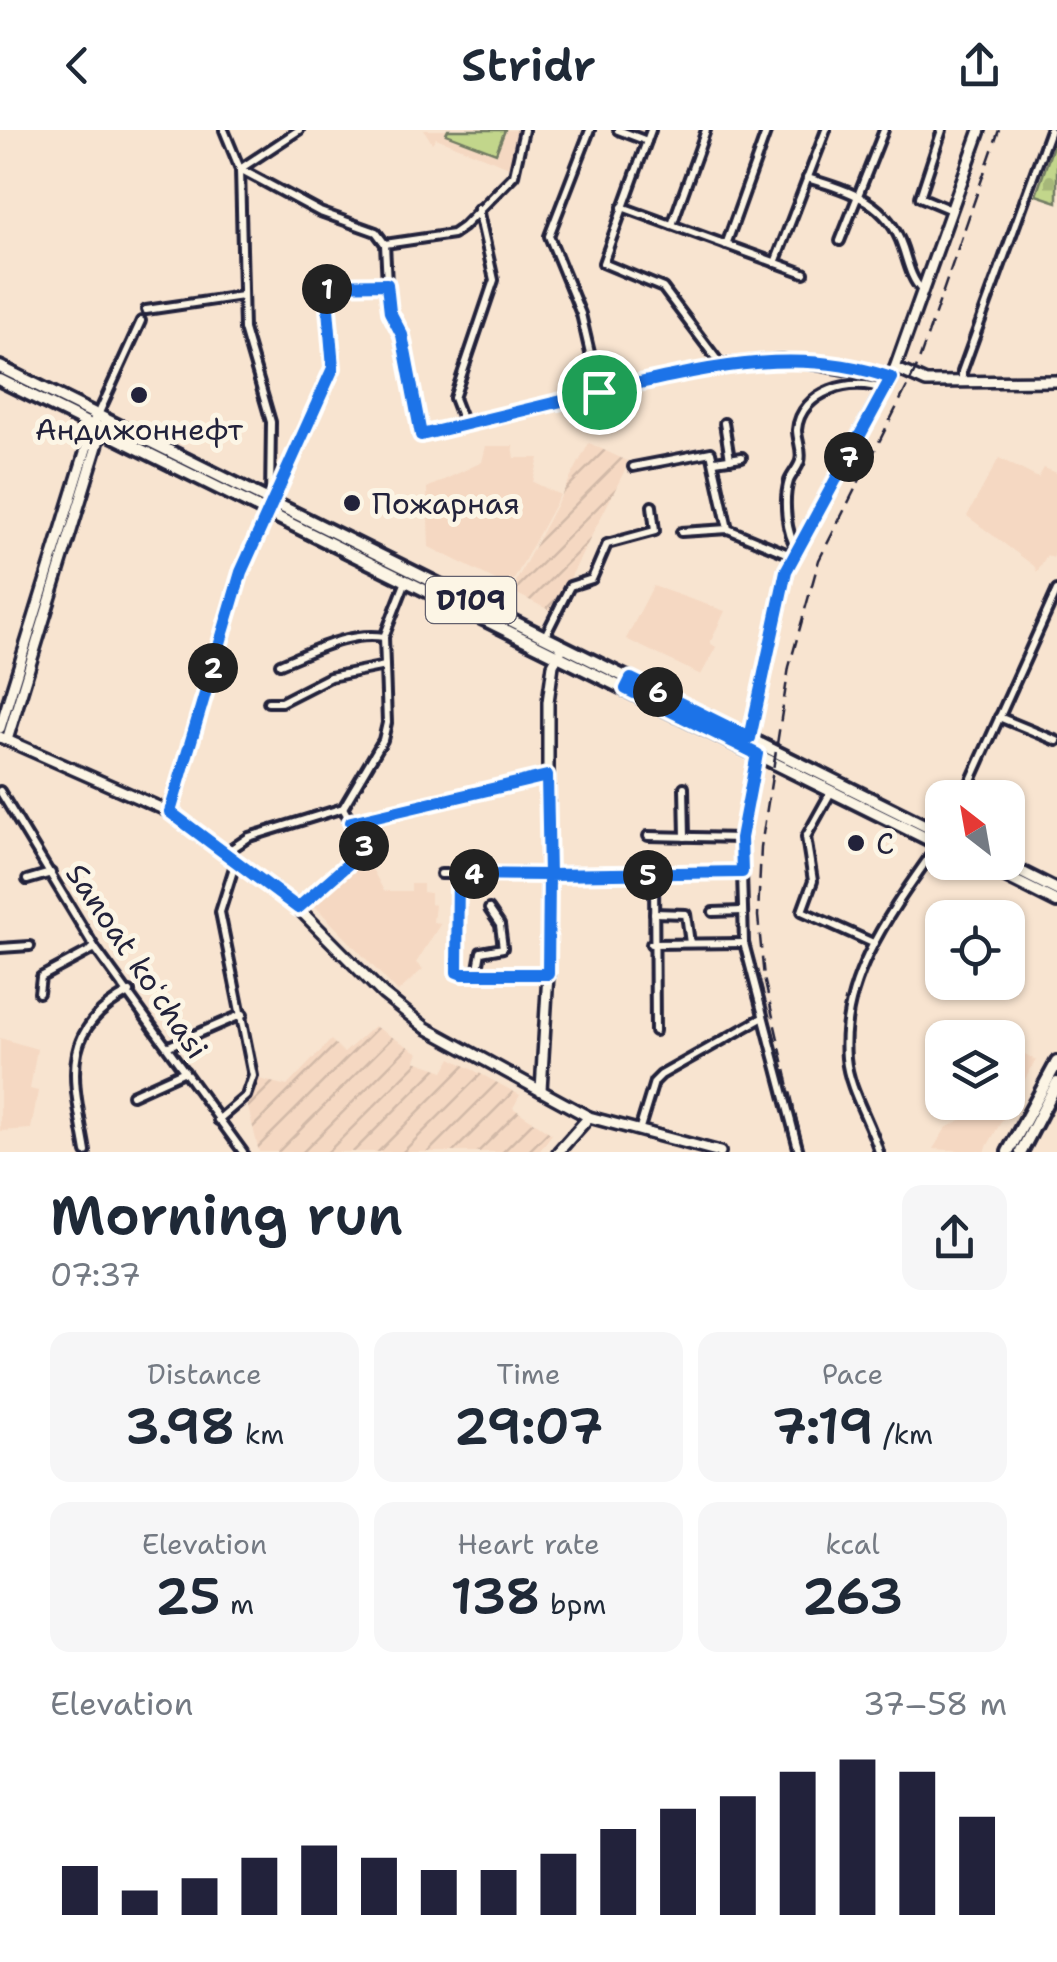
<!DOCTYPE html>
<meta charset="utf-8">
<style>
body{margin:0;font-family:"Shantell Sans",sans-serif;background:#f6f6f7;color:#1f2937;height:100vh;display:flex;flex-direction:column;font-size:38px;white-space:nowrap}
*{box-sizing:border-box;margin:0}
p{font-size:32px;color:#747a83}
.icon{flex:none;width:55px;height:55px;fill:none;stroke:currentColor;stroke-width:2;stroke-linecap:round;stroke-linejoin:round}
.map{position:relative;height:1022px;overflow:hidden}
.details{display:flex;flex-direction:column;background:#fff;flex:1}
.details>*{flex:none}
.needle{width:65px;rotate:329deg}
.fabs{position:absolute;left:925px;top:650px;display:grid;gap:20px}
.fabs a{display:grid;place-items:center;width:100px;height:100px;border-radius:20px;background:#fff;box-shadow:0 2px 8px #0004;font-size:50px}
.pin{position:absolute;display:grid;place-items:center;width:85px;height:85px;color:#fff;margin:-42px;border:5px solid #fff;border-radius:50%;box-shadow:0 2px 10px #0007}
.km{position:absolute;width:50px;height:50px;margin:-25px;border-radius:50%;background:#222;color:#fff;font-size:28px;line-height:50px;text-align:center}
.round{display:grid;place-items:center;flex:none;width:105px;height:105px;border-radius:20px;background:#f6f6f7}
.headline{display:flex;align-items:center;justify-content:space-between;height:170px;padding:0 50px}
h1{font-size:55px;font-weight:600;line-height:75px}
.figures{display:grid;grid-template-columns:repeat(3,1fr);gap:15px;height:170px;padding:10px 50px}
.figures div{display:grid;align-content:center;border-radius:20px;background:#f6f6f7;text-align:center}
.figures b{font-size:50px;font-weight:600}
.figures small{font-size:28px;font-weight:400}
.figures p{font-size:28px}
.chart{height:280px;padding:20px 50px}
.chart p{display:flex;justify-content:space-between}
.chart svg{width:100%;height:180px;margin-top:10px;stroke:#22223b;stroke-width:6}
header{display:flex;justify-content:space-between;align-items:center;height:130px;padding:0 50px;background:#fff;font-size:45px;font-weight:600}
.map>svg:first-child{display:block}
.built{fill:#f5d8c2}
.industrial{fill:url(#industrial-furrows)}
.cemetery{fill:url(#cemetery-stones);stroke:#727c63;stroke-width:2.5}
.garden{fill:#c2d68b;stroke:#727c63;stroke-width:2.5}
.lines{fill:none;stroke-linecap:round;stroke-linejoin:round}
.street-casing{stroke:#22223b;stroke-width:14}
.secondary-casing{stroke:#22223b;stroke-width:16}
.primary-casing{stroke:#22223b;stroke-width:18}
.street{stroke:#fcf5e5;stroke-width:6}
.secondary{stroke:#fcf5e5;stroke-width:9}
.primary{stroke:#fcf5e5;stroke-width:10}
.rail{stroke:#22223b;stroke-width:2.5;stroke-dasharray:15 8;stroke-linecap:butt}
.route-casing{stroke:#fff;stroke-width:20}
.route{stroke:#1a73e8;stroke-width:12}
.poi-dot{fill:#22223b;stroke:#fcf5e5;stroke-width:4}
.labels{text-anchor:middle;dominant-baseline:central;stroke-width:10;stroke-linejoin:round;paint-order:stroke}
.shield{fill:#fcf5e5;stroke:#63616e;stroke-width:2.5}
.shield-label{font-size:28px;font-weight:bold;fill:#22223b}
.poi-label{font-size:30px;fill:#22223b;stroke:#fcf5e5;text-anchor:start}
.street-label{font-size:30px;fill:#22223b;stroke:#fcf5e5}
</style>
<header><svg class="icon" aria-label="back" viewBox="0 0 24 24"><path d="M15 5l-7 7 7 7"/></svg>Stridr<svg class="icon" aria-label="share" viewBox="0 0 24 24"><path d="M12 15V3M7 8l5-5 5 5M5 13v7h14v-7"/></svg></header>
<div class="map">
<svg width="1057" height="1022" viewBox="0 0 1057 1022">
<defs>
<pattern id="industrial-furrows" width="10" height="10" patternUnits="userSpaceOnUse" patternTransform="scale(2.5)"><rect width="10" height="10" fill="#f5d8c2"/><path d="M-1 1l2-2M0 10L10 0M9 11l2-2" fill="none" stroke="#d2b9a8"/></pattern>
<pattern id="cemetery-stones" width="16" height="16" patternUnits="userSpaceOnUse" patternTransform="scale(2.5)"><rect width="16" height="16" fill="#c2d68b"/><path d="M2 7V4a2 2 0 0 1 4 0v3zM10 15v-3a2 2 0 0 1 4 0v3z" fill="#a6b779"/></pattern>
</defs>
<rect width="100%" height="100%" fill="#f8e4d0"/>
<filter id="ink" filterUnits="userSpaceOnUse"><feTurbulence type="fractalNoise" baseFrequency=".01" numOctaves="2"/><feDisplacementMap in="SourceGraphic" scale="20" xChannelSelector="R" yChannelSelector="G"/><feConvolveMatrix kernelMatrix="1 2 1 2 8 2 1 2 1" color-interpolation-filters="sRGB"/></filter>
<g filter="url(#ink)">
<g class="built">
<polygon points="424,0 521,0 509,37 436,8 432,13"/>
<polygon points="486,316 513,316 515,328 539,328 533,352 560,365 510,457 429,417 427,358 482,332"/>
<polygon points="999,328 1038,348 1044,338 1057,343 1057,420 1053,428 1047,425 1037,442 1034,436 967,386"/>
<polygon points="653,456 725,481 710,513 716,517 701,545 626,509"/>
<polygon points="356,730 362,742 371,737 384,761 411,761 411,754 423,754 423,762 430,763 430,774 435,775 433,792 441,793 416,833 423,839 398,862 310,771"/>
<polygon points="0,908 37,919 30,959 38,961 31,999 0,1001"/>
<polygon points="1008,915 1036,930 984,1022 933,1019 946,998 964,988 956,973 1008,972"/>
</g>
<g class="industrial">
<polygon points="589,313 629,332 553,482 511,461"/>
<polygon points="374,896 419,923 415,931 444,941 451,928 520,965 513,978 552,1004 539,1022 259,1022 247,973 259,949 287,956 331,910 344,923"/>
</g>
<polygon class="cemetery" points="1057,4 1057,72 1036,65"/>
<polygon class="garden" points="448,0 505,0 496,23 446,4"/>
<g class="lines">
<g class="street-casing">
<g id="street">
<polyline points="224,0 240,39 244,199 271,292 270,370"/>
<polyline points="590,0 549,106 581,184 599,262"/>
<polyline points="618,0 647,11"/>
<polyline points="651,0 603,133 663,158 721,235"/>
<polyline points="942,0 920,67 951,80"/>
<polyline points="240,39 299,0"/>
<path d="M807 48C850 61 888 72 903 118 908 133 911 149 922 160"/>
<polyline points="622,77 804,143"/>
<polyline points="672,95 706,0"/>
<polyline points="840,111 884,0"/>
<polyline points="385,114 453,104 463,97 514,45 524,0"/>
<polyline points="726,115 767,0"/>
<polyline points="775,133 826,0"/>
<polyline points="387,154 390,182 402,205 421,305 721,235 781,229 890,248"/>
<polyline points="146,180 242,166"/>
<polyline points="962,252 962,242 1050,0"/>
<polyline points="98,285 141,191"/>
<polyline points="724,293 730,329"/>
<polyline points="464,294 454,268 494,150 478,79"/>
<polyline points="715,331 742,327"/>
<polyline points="633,337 711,322 728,399"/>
<polyline points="681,402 728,399 793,426"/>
<path d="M797 419C786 404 783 370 789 351 792 344 798 338 800 331 803 321 797 310 797 300 800 261 854 246 883 260"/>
<polyline points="545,506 570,456 592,449 607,414 655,401 652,376"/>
<path d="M280 534C313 521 349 501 384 507"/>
<polyline points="268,572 281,572 330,547 385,536"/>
<polyline points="999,587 1057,611"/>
<polyline points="684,657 685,707"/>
<polyline points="0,661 95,818 243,1022"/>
<polyline points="831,662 806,707 813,751 802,781 873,813"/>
<polyline points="963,668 1057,460"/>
<polyline points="343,678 351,692 547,646"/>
<polyline points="170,682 241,443 333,239 326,155 387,154 385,114 376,102 320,82 240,39"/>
<polyline points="648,706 741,708"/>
<polyline points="227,722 249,707 343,678 383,610 387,593 384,507 406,451"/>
<polyline points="742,742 741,708 757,626"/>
<polyline points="441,744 742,742 744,813 799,1022"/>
<polyline points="458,745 457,842 548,844"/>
<polyline points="654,745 655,901"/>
<polyline points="27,750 51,743"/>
<polyline points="298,778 364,720 351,692"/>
<polyline points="713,782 742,781"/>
<polyline points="654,783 686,784 690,813"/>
<polyline points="651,814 744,813"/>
<polyline points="0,818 30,816"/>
<polyline points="477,844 481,822 503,818 500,795 489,779"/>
<polyline points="39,863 41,847 95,818"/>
<polyline points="169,916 243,884"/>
<polyline points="132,965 185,941"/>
<polyline points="218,990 246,966 253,946 220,782 236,731"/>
<polyline points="639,1001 654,952 661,945 762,888"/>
<path d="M86 1022C74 951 56 901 130 862"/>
<path d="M879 1022C870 990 849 961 846 928 839 847 896 775 939 713"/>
</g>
</g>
<g class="secondary-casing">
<g id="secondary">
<polyline points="895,238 926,252 1057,251"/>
<polyline points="0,598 95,290"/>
<polyline points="0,607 170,682 298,778 383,864 426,898 589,987 720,1022"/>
<polyline points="750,608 786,441 895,238 980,0"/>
<polyline points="7,610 105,290"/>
<polyline points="541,960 548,844 548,572 553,535 561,520"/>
<polyline points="558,1022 589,987"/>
</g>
</g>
<g class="primary-casing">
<g id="primary">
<polyline points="0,237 942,704"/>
<polyline points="0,250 942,716"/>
<polyline points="977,732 1057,772"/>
<polyline points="1001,732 1057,760"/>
<polyline points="1008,1022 1057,932"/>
<polyline points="1021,1022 1057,953"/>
</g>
</g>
<use href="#street" class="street"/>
<use href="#secondary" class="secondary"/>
<use href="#primary" class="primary"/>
<polyline class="rail" points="804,1022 764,848 758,786 761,717 789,537 819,430 916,239 999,0"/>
</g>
</g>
<g class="lines" filter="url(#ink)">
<g class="route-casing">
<path id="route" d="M599 262 421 305 402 205 390 182 387 154 326 155 333 238 241 442 170 682 298 778 364 720 351 692 547 646 549 745 458 744 457 842 462 844H548L549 745 742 742 741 708 757 624 626 559 631 549 750 608 786 441 891 248C794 213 695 241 599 262"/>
</g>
<use href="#route" class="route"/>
</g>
<g class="poi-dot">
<circle cx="139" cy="265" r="10"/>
<circle cx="352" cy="373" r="10"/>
<circle cx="856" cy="713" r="10"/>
</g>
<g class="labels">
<rect class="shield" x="426" y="447" width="90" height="46" rx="8"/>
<g class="shield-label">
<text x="471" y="470">D109</text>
</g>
<g class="poi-label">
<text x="139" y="299" text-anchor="middle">Андижоннефт</text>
<text x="372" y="373">Пожарная</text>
<text x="876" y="713">С</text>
</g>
<g class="street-label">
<text transform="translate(137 831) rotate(56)">Sanoat koʻchasi</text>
</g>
</g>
</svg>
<div class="fabs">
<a><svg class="needle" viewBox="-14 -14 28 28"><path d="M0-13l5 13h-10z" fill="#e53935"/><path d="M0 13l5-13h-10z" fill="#747a83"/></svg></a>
<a><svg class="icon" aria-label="locate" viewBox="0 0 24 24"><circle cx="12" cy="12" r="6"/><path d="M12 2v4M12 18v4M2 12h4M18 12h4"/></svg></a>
<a><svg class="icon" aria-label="layers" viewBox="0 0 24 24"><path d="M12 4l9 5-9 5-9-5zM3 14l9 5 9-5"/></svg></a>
</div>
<div class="pin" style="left:599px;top:262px;background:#1e9e55"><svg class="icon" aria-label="arrive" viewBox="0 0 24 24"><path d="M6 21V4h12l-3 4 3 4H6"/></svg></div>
<b class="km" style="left:327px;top:159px">1</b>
<b class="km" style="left:213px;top:538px">2</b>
<b class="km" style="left:364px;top:716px">3</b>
<b class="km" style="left:474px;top:744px">4</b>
<b class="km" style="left:648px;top:745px">5</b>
<b class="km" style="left:658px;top:562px">6</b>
<b class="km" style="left:849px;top:327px">7</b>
</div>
<section class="details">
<div class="headline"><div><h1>Morning run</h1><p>07:37</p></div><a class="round"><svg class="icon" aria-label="share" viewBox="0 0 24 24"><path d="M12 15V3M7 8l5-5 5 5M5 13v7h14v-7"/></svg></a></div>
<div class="figures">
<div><p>Distance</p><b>3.98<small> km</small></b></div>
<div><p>Time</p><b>29:07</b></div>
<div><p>Pace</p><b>7:19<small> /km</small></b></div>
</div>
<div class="figures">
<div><p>Elevation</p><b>25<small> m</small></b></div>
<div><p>Heart rate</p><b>138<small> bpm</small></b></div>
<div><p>kcal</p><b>263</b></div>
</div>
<div class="chart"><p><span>Elevation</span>37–58 m</p>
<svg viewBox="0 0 160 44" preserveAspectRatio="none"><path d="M5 44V32M15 44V38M25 44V35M35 44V30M45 44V27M55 44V30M65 44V33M75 44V33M85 44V29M95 44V23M105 44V18M115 44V15M125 44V9M135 44V6M145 44V9M155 44V20"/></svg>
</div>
</section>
